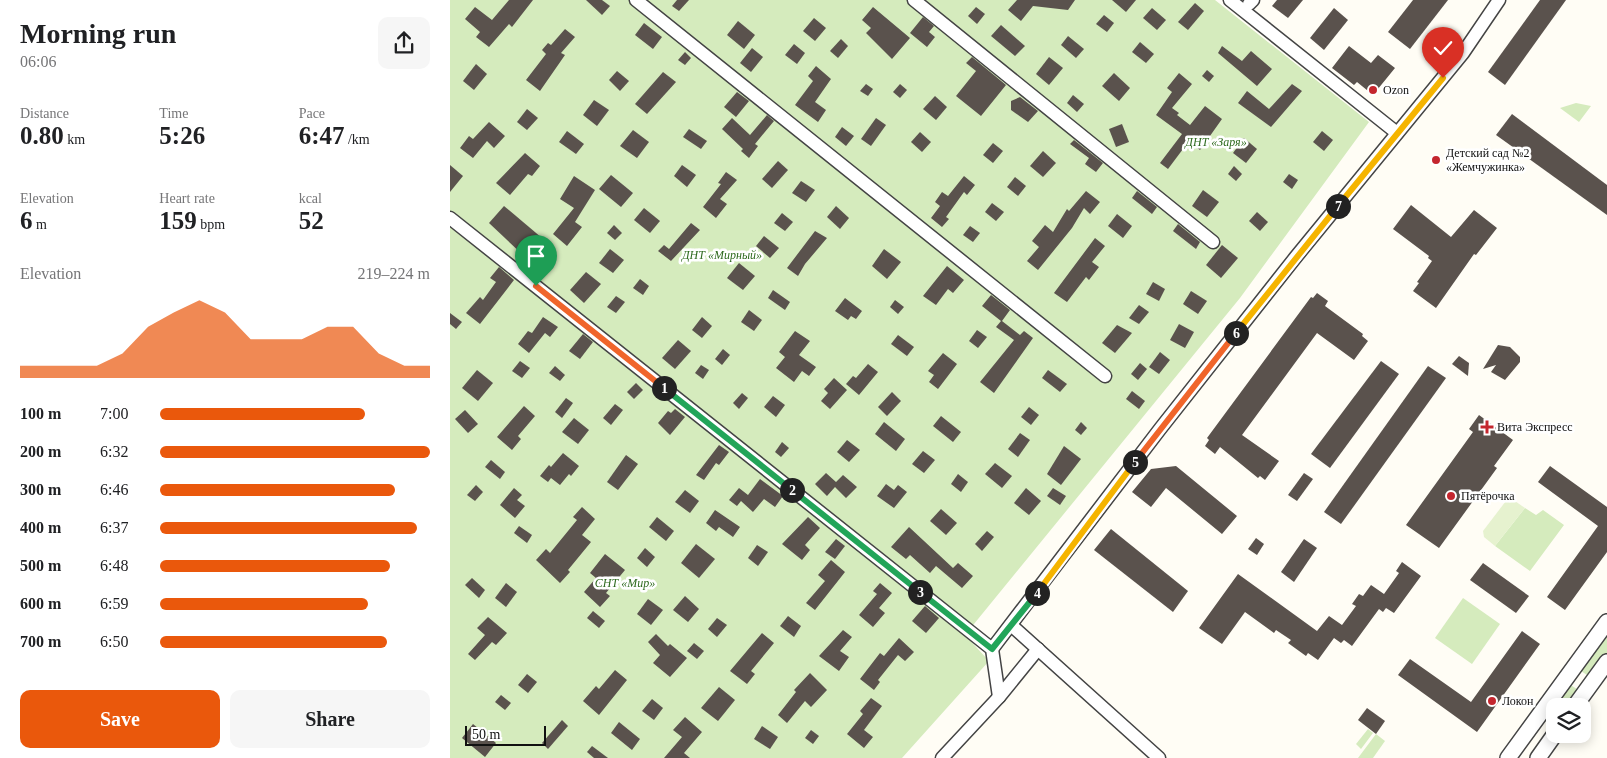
<!DOCTYPE html>
<meta charset="utf-8">
<style>
body{margin:0;font-family:"Times New Roman",serif;background:#f6f6f6;color:#202124;height:100vh;display:flex;flex-direction:column;font-size:19px;white-space:nowrap}
*{box-sizing:border-box;margin:0}
p{font-size:16px;color:#757577}
.icon{flex:none;width:28px;height:28px;fill:none;stroke:currentColor;stroke-width:2;stroke-linecap:round;stroke-linejoin:round}
.map{position:relative;flex:1;overflow:hidden}
.details{display:flex;flex-direction:column;background:#fff;width:450px}
.details>*{flex:none}
.tools{position:absolute;left:1096px;top:698px;display:grid;gap:10px}
.tools a{display:grid;place-items:center;width:45px;height:45px;border-radius:10px;background:#fff;box-shadow:0 2px 12px #0003;font-size:25px}
.scale{position:absolute;left:15px;bottom:12px;width:81px;box-sizing:border-box;padding-left:5px;border:2px solid #111;border-top:0;font-size:14px;line-height:18px;white-space:nowrap;color:#111;-webkit-text-stroke:4px #fff;paint-order:stroke}
.pin{position:absolute;display:grid;place-items:center;width:42px;height:42px;color:#fff;margin:-51px -21px;border-radius:50% 50% 50% 0;rotate:-45deg;box-shadow:0 0 5px #0007}
.pin .icon{rotate:45deg}
.km{position:absolute;width:25px;height:25px;margin:-12px;border-radius:50%;background:#222;color:#fff;font-size:14px;line-height:25px;text-align:center}
.round{display:grid;place-items:center;flex:none;width:52px;height:52px;border-radius:10px;background:#f6f6f6}
.headline{display:flex;align-items:center;justify-content:space-between;height:85px;padding:0 20px}
h1{font-size:28px;font-weight:600;line-height:38px}
.metrics{display:grid;grid-template-columns:repeat(3,1fr);gap:8px;height:85px;padding:5px 20px}
.metrics div{display:grid;align-content:center}
.metrics b{font-size:25px;font-weight:600}
.metrics small{font-size:14px;font-weight:400}
.metrics p{font-size:14px}
.chart{height:140px;padding:10px 20px}
.chart p{display:flex;justify-content:space-between}
.chart svg{width:100%;height:90px;margin-top:5px;fill:#ea580c;opacity:.7}
.button{display:flex;gap:10px;margin-top:auto;padding:10px 20px}
.button a{flex:1;height:58px;border-radius:10px;background:#ea580c;color:#fff;font-size:20px;font-weight:600;line-height:58px;text-align:center}
.button a+a{background:#f6f6f6;color:#202124}
ul{padding:0 20px;list-style:none;font-size:16px}
li{display:grid;grid-template-columns:80px 60px 1fr;align-items:center;height:38px}
li i{height:12px;border-radius:6px;background:#ea580c}
main{display:flex;flex:1;min-height:0}
.map>svg:first-child{display:block}
.green{fill:#d5ebbd}
.pitch{fill:#e6f2cf}
.building{fill:#5a524d}
.lines{fill:none;stroke-linecap:round;stroke-linejoin:round}
.minor-casing{stroke:#444;stroke-width:15}
.tertiary-casing{stroke:#444;stroke-width:18}
.minor{stroke:#fff;stroke-width:12}
.tertiary{stroke:#fff;stroke-width:15}
.split-1-casing{stroke:#fff;stroke-width:10}
.split-2-casing{stroke:#fff;stroke-width:10}
.split-3-casing{stroke:#fff;stroke-width:10}
.split-4-casing{stroke:#fff;stroke-width:10}
.split-5-casing{stroke:#fff;stroke-width:10}
.split-6-casing{stroke:#fff;stroke-width:10}
.split-7-casing{stroke:#fff;stroke-width:10}
.split-8-casing{stroke:#fff;stroke-width:10}
.split-1{stroke:#f0652b;stroke-width:6}
.split-2{stroke:#22a559;stroke-width:6}
.split-3{stroke:#22a559;stroke-width:6}
.split-4{stroke:#22a559;stroke-width:6}
.split-5{stroke:#f5b400;stroke-width:6}
.split-6{stroke:#f0652b;stroke-width:6}
.split-7{stroke:#f5b400;stroke-width:6}
.split-8{stroke:#f5b400;stroke-width:6}
.poi-dot{fill:#c4262e;stroke:#fff;stroke-width:2}
.labels{text-anchor:middle;dominant-baseline:central;stroke-width:5;stroke-linejoin:round;paint-order:stroke}
.poi-label{font-size:12px;fill:#111;stroke:#fff;text-anchor:start}
.park-label{font-size:12px;font-style:italic;fill:#2f6b1f;stroke:#fff}
</style>
<main>
<section class="details">
<div class="headline"><div><h1>Morning run</h1><p>06:06</p></div><a class="round"><svg class="icon" aria-label="share" viewBox="0 0 24 24"><path d="M12 15V3M7 8l5-5 5 5M5 13v7h14v-7"/></svg></a></div>
<div class="metrics">
<div><p>Distance</p><b>0.80<small> km</small></b></div>
<div><p>Time</p><b>5:26</b></div>
<div><p>Pace</p><b>6:47<small> /km</small></b></div>
</div>
<div class="metrics">
<div><p>Elevation</p><b>6<small> m</small></b></div>
<div><p>Heart rate</p><b>159<small> bpm</small></b></div>
<div><p>kcal</p><b>52</b></div>
</div>
<div class="chart"><p><span>Elevation</span>219–224 m</p>
<svg viewBox="0 0 160 44" preserveAspectRatio="none"><path d="M0 44V38L10 38L20 38L30 38L40 32L50 19L60 12L70 6L80 12L90 25L100 25L110 25L120 19L130 19L140 32L150 38L160 38V44z"/></svg>
</div>
<ul>
<li><b>100 m</b>7:00<i style="width:76%"></i></li>
<li><b>200 m</b>6:32<i style="width:100%"></i></li>
<li><b>300 m</b>6:46<i style="width:87%"></i></li>
<li><b>400 m</b>6:37<i style="width:95%"></i></li>
<li><b>500 m</b>6:48<i style="width:85%"></i></li>
<li><b>600 m</b>6:59<i style="width:77%"></i></li>
<li><b>700 m</b>6:50<i style="width:84%"></i></li>
</ul>
<div class="button"><a>Save</a><a>Share</a></div>
</section>
<div class="map">
<svg width="1157" height="758" viewBox="0 0 1157 758">
<rect width="100%" height="100%" fill="#fffdf5"/>
<g class="green">
<polygon points="0,0 765,0 919,122 790,298 515,635 539,661 452,758 0,758"/>
<polygon points="1126,103 1141,106 1129,122 1110,108"/>
<polygon points="1075,508 1086,515 1093,510 1114,525 1080,571 1045,546"/>
<polygon points="1013,598 1050,624 1022,664 985,638"/>
<polygon points="1157,630 1157,653 1140,677 1128,669"/>
<polygon points="1119,684 1130,691 1120,706 1105,706 1105,727 1094,719"/>
<polygon points="918,729 923,733 911,749 906,744"/>
<polygon points="926,734 935,741 923,758 908,758"/>
</g>
<polygon class="pitch" points="1059,497 1075,508 1045,546 1034,537 1033,531"/>
<g class="building">
<polygon points="59,0 83,0 62,27 59,24 39,47 26,37 30,32 15,19 25,7 42,20"/>
<polygon points="136,0 152,0 160,6 152,15"/>
<polygon points="227,0 239,0 229,11 222,6"/>
<polygon points="567,0 625,0 618,10 583,6 571,21 558,10"/>
<polygon points="662,0 686,0 676,12"/>
<polygon points="827,0 853,0 838,18 822,6"/>
<polygon points="963,0 998,0 960,49 938,32"/>
<polygon points="1090,0 1116,0 1055,85 1038,72"/>
<polygon points="745,3 754,11 738,30 728,22"/>
<polygon points="423,7 460,38 442,59 416,33 421,28 412,20"/>
<polygon points="526,7 535,14 527,24 518,16"/>
<polygon points="702,8 716,20 707,30 693,18"/>
<polygon points="884,8 898,20 874,50 860,38"/>
<polygon points="654,15 664,23 657,32 646,24"/>
<polygon points="473,17 484,26 479,32 485,37 477,47 460,33"/>
<polygon points="364,18 376,28 365,41 353,31"/>
<polygon points="288,21 305,35 294,49 277,35"/>
<polygon points="194,23 212,37 203,49 185,35"/>
<polygon points="551,25 575,46 565,56 541,36"/>
<polygon points="115,29 125,37 111,53 115,55 90,91 76,80 96,54 92,50 98,43 101,45"/>
<polygon points="618,36 634,49 626,58 611,45"/>
<polygon points="391,39 398,46 388,58 380,51"/>
<polygon points="690,42 704,54 696,63 682,52"/>
<polygon points="344,44 355,53 347,64 335,55"/>
<polygon points="772,46 792,61 801,51 822,69 807,86 768,53"/>
<polygon points="899,46 921,63 928,55 945,68 923,95 907,82 904,85 882,68"/>
<polygon points="302,48 313,57 301,72 290,63"/>
<polygon points="235,52 241,58 235,65 228,60"/>
<polygon points="522,57 556,85 531,116 506,96 526,71 516,63"/>
<polygon points="599,57 613,68 599,85 586,74"/>
<polygon points="26,64 37,74 24,90 13,81"/>
<polygon points="366,66 381,79 365,102 376,110 368,122 345,105 363,81 358,76"/>
<polygon points="757,70 764,76 759,82 752,76"/>
<polygon points="167,71 179,81 170,91 159,80"/>
<polygon points="213,72 226,82 197,114 185,104"/>
<polygon points="664,73 680,88 669,101 652,86"/>
<polygon points="729,73 742,84 722,108 729,113 727,115 740,125 755,106 772,119 750,150 739,141 718,169 710,163 732,134 706,115 722,92 717,88"/>
<polygon points="416,84 423,89 418,96 410,91"/>
<polygon points="450,84 457,90 450,98 443,92"/>
<polygon points="842,84 852,91 821,127 788,103 797,91 819,109"/>
<polygon points="287,92 299,101 286,117 274,107"/>
<polygon points="623,95 634,104 627,112 617,103"/>
<polygon points="485,96 497,107 486,120 473,109"/>
<polygon points="570,97 588,111 578,122 561,110 561,101"/>
<polygon points="144,100 159,110 147,126 133,115"/>
<polygon points="77,109 88,118 77,130 67,122"/>
<polygon points="1062,114 1157,185 1157,215 1046,135"/>
<polygon points="317,115 324,121 305,144 308,146 299,158 291,151 293,149 272,129 282,118 300,135"/>
<polygon points="426,118 436,125 421,146 411,139"/>
<polygon points="39,122 55,136 44,148 37,141 23,158 10,148 19,136 23,139"/>
<polygon points="672,124 679,142 666,147 659,129"/>
<polygon points="392,127 404,136 396,146 385,137"/>
<polygon points="239,129 257,141 251,149 233,137"/>
<polygon points="183,130 199,142 187,158 170,146"/>
<polygon points="117,131 134,144 126,154 109,142"/>
<polygon points="872,131 883,140 874,151 863,142"/>
<polygon points="470,132 481,142 472,152 461,142"/>
<polygon points="794,138 807,149 796,163 783,153"/>
<polygon points="624,140 653,163 646,172 635,164 639,158 620,144"/>
<polygon points="543,143 553,151 543,163 533,155"/>
<polygon points="593,151 606,163 593,177 580,166"/>
<polygon points="75,153 90,166 82,176 78,174 60,195 46,183"/>
<polygon points="328,161 338,170 322,188 312,179"/>
<polygon points="0,165 13,176 0,192"/>
<polygon points="232,165 246,175 237,187 224,176"/>
<polygon points="784,166 792,174 786,181 778,174"/>
<polygon points="276,172 287,180 270,199 277,204 266,218 253,207 271,184 268,183"/>
<polygon points="839,174 848,180 842,189 833,182"/>
<polygon points="161,175 183,193 171,207 149,189"/>
<polygon points="124,176 145,190 125,222 132,227 117,246 103,234 124,208 110,199"/>
<polygon points="514,176 525,185 517,195 514,192 496,217 499,219 492,227 481,218 490,206 485,202 492,192 498,196"/>
<polygon points="565,177 576,186 568,196 557,187"/>
<polygon points="351,181 365,190 356,202 342,193"/>
<polygon points="753,190 769,202 757,217 742,206"/>
<polygon points="636,191 650,202 640,214 634,208 622,228 588,270 577,261 589,247 582,241 595,225 603,232 617,209 619,211"/>
<polygon points="687,191 707,207 702,214 682,198"/>
<polygon points="542,203 554,212 546,221 535,212"/>
<polygon points="961,205 1001,237 1024,210 1047,228 1026,255 1024,254 986,308 963,291 969,283 967,282 982,261 978,258 979,256 943,229"/>
<polygon points="54,206 92,238 75,257 39,223"/>
<polygon points="386,206 399,218 390,229 377,217"/>
<polygon points="194,208 210,221 200,233 184,220"/>
<polygon points="807,212 818,222 810,231 799,221"/>
<polygon points="332,213 343,222 335,231 324,223"/>
<polygon points="667,214 682,226 673,238 658,226"/>
<polygon points="241,223 250,230 221,261 208,251 214,245 219,249"/>
<polygon points="728,224 750,242 746,249 723,231"/>
<polygon points="164,225 172,233 165,240 157,233"/>
<polygon points="520,226 530,233 523,242 513,235"/>
<polygon points="365,231 377,238 355,264 348,276 337,268"/>
<polygon points="314,236 329,248 320,258 306,246"/>
<polygon points="645,238 655,246 642,262 649,267 639,280 636,277 617,302 604,293"/>
<polygon points="772,245 788,258 771,278 756,265"/>
<polygon points="160,249 174,260 163,273 149,263"/>
<polygon points="434,249 451,262 437,279 422,266"/>
<polygon points="289,263 305,276 293,290 277,278"/>
<polygon points="497,266 514,280 503,293 498,289 486,305 473,296"/>
<polygon points="49,267 64,280 30,324 16,313 30,297 33,300 46,282 40,278"/>
<polygon points="136,272 151,284 134,303 120,290"/>
<polygon points="190,279 199,286 193,295 183,288"/>
<polygon points="703,282 715,289 709,301 696,294"/>
<polygon points="323,290 340,302 335,310 318,298"/>
<polygon points="741,291 757,301 748,314 733,304"/>
<polygon points="867,293 878,301 875,306 913,334 912,336 918,341 904,360 867,333 792,435 829,461 815,480 810,476 808,478 770,447 765,454 755,446 759,440 757,438 861,297 863,298"/>
<polygon points="541,295 560,310 552,321 570,335 574,331 583,338 544,393 530,382 564,340 546,327 551,321 532,306"/>
<polygon points="166,296 175,302 166,313 157,307"/>
<polygon points="395,298 412,311 406,319 401,316 398,320 385,311"/>
<polygon points="445,300 454,307 448,314 440,307"/>
<polygon points="689,305 699,312 689,324 679,318"/>
<polygon points="299,310 312,320 304,331 291,322"/>
<polygon points="0,313 12,322 6,329 0,324"/>
<polygon points="93,317 108,327 100,337 95,333 79,353 68,344 78,331 82,333"/>
<polygon points="252,317 262,326 252,338 242,330"/>
<polygon points="729,324 744,332 735,348 720,340"/>
<polygon points="667,325 682,333 665,353 652,343"/>
<polygon points="527,330 537,337 528,348 519,341"/>
<polygon points="345,331 360,341 349,355 366,367 359,376 352,371 344,382 326,368 335,357 329,352"/>
<polygon points="133,334 143,342 130,359 119,351"/>
<polygon points="448,335 464,347 457,356 441,344"/>
<polygon points="228,340 241,351 225,369 212,358"/>
<polygon points="1048,345 1060,347 1070,357 1070,362 1055,380 1041,372 1046,365 1033,369"/>
<polygon points="273,349 280,355 272,365 265,359"/>
<polygon points="710,352 720,360 709,374 699,367"/>
<polygon points="493,353 507,364 488,389 479,382 484,375 478,371"/>
<polygon points="1009,356 1019,363 1018,376 1002,364"/>
<polygon points="70,361 80,368 72,378 62,371"/>
<polygon points="931,361 949,374 880,468 861,454"/>
<polygon points="690,363 697,369 688,380 681,374"/>
<polygon points="418,364 428,372 409,395 396,384 403,376 406,378"/>
<polygon points="251,365 259,370 253,379 245,373"/>
<polygon points="105,366 115,375 110,381 99,373"/>
<polygon points="978,366 996,378 891,524 874,512"/>
<polygon points="27,370 43,383 28,401 12,388"/>
<polygon points="598,370 617,384 610,392 592,378"/>
<polygon points="384,378 397,390 380,409 371,401 378,393 374,389"/>
<polygon points="186,383 193,390 184,399 177,392"/>
<polygon points="682,391 695,401 689,409 676,399"/>
<polygon points="442,392 451,401 437,416 428,407"/>
<polygon points="292,393 298,398 289,409 283,403"/>
<polygon points="323,396 335,405 326,417 314,407"/>
<polygon points="116,398 123,403 112,418 105,412"/>
<polygon points="165,404 173,410 161,425 153,418"/>
<polygon points="74,406 85,416 68,436 71,439 62,450 47,437"/>
<polygon points="579,407 589,415 581,425 571,417"/>
<polygon points="225,409 235,417 220,435 208,423 218,411 221,413"/>
<polygon points="15,410 28,424 18,433 5,419"/>
<polygon points="1029,415 1063,440 1044,466 1047,468 989,548 956,525 1023,432 1019,429"/>
<polygon points="491,416 511,432 503,442 483,426"/>
<polygon points="124,418 139,430 128,444 112,432"/>
<polygon points="434,422 455,439 446,451 425,434"/>
<polygon points="631,422 637,428 631,435 625,430"/>
<polygon points="570,433 580,440 568,457 558,449"/>
<polygon points="397,440 410,450 399,462 387,452"/>
<polygon points="332,442 339,448 331,457 325,452"/>
<polygon points="269,445 279,452 269,465 266,463 254,480 246,475"/>
<polygon points="614,446 631,459 611,485 597,474"/>
<polygon points="473,451 485,460 474,473 462,464"/>
<polygon points="113,453 129,466 121,476 119,474 110,485 101,478 98,482 90,476 99,465 101,467"/>
<polygon points="176,455 188,464 168,490 157,482"/>
<polygon points="41,460 55,472 50,479 35,467"/>
<polygon points="545,463 562,476 552,488 535,474"/>
<polygon points="726,466 787,516 772,534 716,488 701,507 682,492 701,469"/>
<polygon points="1100,466 1157,507 1157,552 1115,610 1097,597 1148,526 1088,482"/>
<polygon points="376,473 386,482 393,475 407,487 396,498 385,487 377,496 365,484"/>
<polygon points="854,473 863,479 847,501 838,495"/>
<polygon points="508,474 518,482 511,492 501,484"/>
<polygon points="310,479 333,496 325,507 314,499 303,512 291,501 287,506 279,500 289,488 298,495"/>
<polygon points="436,484 444,490 448,485 457,492 444,508 427,496"/>
<polygon points="26,485 33,492 25,501 17,495"/>
<polygon points="64,488 72,495 67,500 75,506 65,518 50,505"/>
<polygon points="576,488 591,501 579,515 564,503"/>
<polygon points="603,488 616,496 610,505 597,496"/>
<polygon points="235,490 249,501 240,513 225,502"/>
<polygon points="132,507 145,519 132,535 141,542 118,570 120,572 110,583 86,560 96,549 100,553 127,520 123,517"/>
<polygon points="491,509 507,523 496,535 480,521"/>
<polygon points="265,510 290,527 283,537 269,527 266,531 256,523"/>
<polygon points="207,517 224,531 216,541 199,527"/>
<polygon points="358,517 370,528 355,545 360,550 352,560 332,544"/>
<polygon points="69,526 82,535 77,543 64,533"/>
<polygon points="459,527 503,568 508,563 523,576 512,588 486,566 480,573 460,555 456,559 441,547"/>
<polygon points="661,529 738,591 723,612 644,550"/>
<polygon points="537,531 544,537 532,551 525,544"/>
<polygon points="806,538 814,544 807,555 798,549"/>
<polygon points="386,539 395,546 385,559 375,552"/>
<polygon points="854,539 867,548 844,582 831,572"/>
<polygon points="246,544 265,559 249,578 231,563"/>
<polygon points="307,545 318,552 308,566 298,558"/>
<polygon points="195,548 205,557 197,567 187,558"/>
<polygon points="155,554 175,570 156,593 160,596 150,607 134,592 146,578 140,573"/>
<polygon points="381,560 395,572 365,610 356,603 375,581 368,575"/>
<polygon points="952,562 971,576 944,613 936,608 933,612 929,609 902,646 894,640 891,643 884,638 868,660 858,653 856,656 838,643 841,640 826,630 824,633 795,612 772,644 749,628 788,574 867,631 879,616 892,625 906,606 902,604 909,594 913,596 921,585 934,594 949,573 946,571"/>
<polygon points="1033,563 1079,596 1066,613 1020,580"/>
<polygon points="22,578 35,590 29,598 15,585"/>
<polygon points="56,583 67,592 56,607 45,598"/>
<polygon points="430,583 442,593 429,608 435,613 423,627 409,615 427,594 423,591"/>
<polygon points="235,596 249,609 238,622 223,610"/>
<polygon points="198,599 213,610 201,625 187,614"/>
<polygon points="475,606 489,618 476,633 462,621"/>
<polygon points="143,611 155,621 149,628 137,618"/>
<polygon points="338,616 351,626 344,637 330,626"/>
<polygon points="38,617 57,633 46,645 42,642 25,660 18,654 35,635 27,628"/>
<polygon points="267,618 277,625 267,637 258,629"/>
<polygon points="393,630 402,637 390,651 399,657 389,671 369,656"/>
<polygon points="1072,631 1090,644 1027,732 948,675 960,659 1021,702"/>
<polygon points="312,633 324,643 301,671 305,674 297,684 280,671"/>
<polygon points="206,634 218,646 220,644 237,658 220,677 203,663 210,655 198,642"/>
<polygon points="449,638 464,652 455,661 448,655 428,680 430,682 424,690 410,679 430,653 434,656"/>
<polygon points="244,643 254,651 247,659 237,651"/>
<polygon points="165,670 177,680 149,715 133,701 146,686 149,689"/>
<polygon points="360,673 377,690 361,707 355,701 337,723 328,715 346,692 344,690"/>
<polygon points="77,674 87,682 78,693 68,685"/>
<polygon points="269,687 285,700 268,721 251,708"/>
<polygon points="51,695 61,703 55,710 45,702"/>
<polygon points="421,698 432,706 414,730 423,737 414,748 397,734 413,714 410,711"/>
<polygon points="202,699 213,708 204,720 192,711"/>
<polygon points="917,708 935,721 926,734 908,720"/>
<polygon points="235,717 252,732 234,753 240,758 214,758 232,737 223,730"/>
<polygon points="112,720 118,726 98,749 92,743"/>
<polygon points="169,722 190,739 182,750 161,733"/>
<polygon points="23,724 46,743 35,757 12,738"/>
<polygon points="312,726 328,737 320,749 304,739"/>
<polygon points="361,730 369,736 363,744 355,738"/>
<polygon points="142,746 158,758 144,758 137,752"/>
</g>
<g class="lines">
<g class="minor-casing">
<g id="minor">
<polyline points="186,0 655,376"/>
<polyline points="464,0 763,242"/>
<polyline points="780,0 947,133"/>
<polyline points="799,4 803,0"/>
<polyline points="0,218 542,649 549,697"/>
<polyline points="561,625 709,758"/>
<polyline points="542,649 710,429 845,258 1013,53 1049,0"/>
<polyline points="492,758 549,697 588,649"/>
</g>
</g>
<g class="tertiary-casing">
<g id="tertiary">
<polyline points="1125,706 1157,662"/>
<polyline points="1058,758 1157,622"/>
<polyline points="1088,758 1105,734"/>
</g>
</g>
<use href="#minor" class="minor"/>
<use href="#tertiary" class="tertiary"/>
</g>
<g class="lines">
<g class="split-1-casing">
<polyline id="split-1" points="86,286 214,388"/>
</g>
<g class="split-2-casing">
<polyline id="split-2" points="214,388 342,490"/>
</g>
<g class="split-3-casing">
<polyline id="split-3" points="342,490 470,592"/>
</g>
<g class="split-4-casing">
<polyline id="split-4" points="470,592 542,649 587,593"/>
</g>
<g class="split-5-casing">
<polyline id="split-5" points="587,593 685,462"/>
</g>
<g class="split-6-casing">
<polyline id="split-6" points="685,462 786,333"/>
</g>
<g class="split-7-casing">
<polyline id="split-7" points="786,333 888,206"/>
</g>
<g class="split-8-casing">
<polyline id="split-8" points="888,206 993,78"/>
</g>
<use href="#split-1" class="split-1"/>
<use href="#split-2" class="split-2"/>
<use href="#split-3" class="split-3"/>
<use href="#split-4" class="split-4"/>
<use href="#split-5" class="split-5"/>
<use href="#split-6" class="split-6"/>
<use href="#split-7" class="split-7"/>
<use href="#split-8" class="split-8"/>
</g>
<g class="poi-dot">
<circle cx="923" cy="90" r="5"/>
<circle cx="986" cy="160" r="5"/>
<path d="M1034.5 419.5h5v5h5v5h-5v5h-5v-5h-5v-5h5z"/>
<circle cx="1001" cy="496" r="5"/>
<circle cx="1042" cy="701" r="5"/>
</g>
<g class="labels">
<g class="poi-label">
<text x="933" y="90">Ozon</text>
<text x="996" y="153">Детский сад №2<tspan x="996" dy="14">«Жемчужинка»</tspan></text>
<text x="1047" y="427">Вита Экспресс</text>
<text x="1011" y="496">Пятёрочка</text>
<text x="1052" y="701">Локон</text>
</g>
<g class="park-label">
<text x="766" y="142">ДНТ «Заря»</text>
<text x="272" y="255">ДНТ «Мирный»</text>
<text x="175" y="583">СНТ «Мир»</text>
</g>
</g>
</svg>
<div class="tools">
<a><svg class="icon" aria-label="layers" viewBox="0 0 24 24"><path d="M12 4l9 5-9 5-9-5zM3 14l9 5 9-5"/></svg></a>
</div>
<div class="scale">50 m</div>
<div class="pin" style="left:86px;top:286px;background:#1e9e55"><svg class="icon" aria-label="arrive" viewBox="0 0 24 24"><path d="M6 21V4h12l-3 4 3 4H6"/></svg></div>
<div class="pin" style="left:993px;top:78px;background:#d93025"><svg class="icon" aria-label="check" viewBox="0 0 24 24"><path d="M5 12l5 5 9-10"/></svg></div>
<b class="km" style="left:214px;top:388px">1</b>
<b class="km" style="left:342px;top:490px">2</b>
<b class="km" style="left:470px;top:592px">3</b>
<b class="km" style="left:587px;top:593px">4</b>
<b class="km" style="left:685px;top:462px">5</b>
<b class="km" style="left:786px;top:333px">6</b>
<b class="km" style="left:888px;top:206px">7</b>
</div>
</main>
